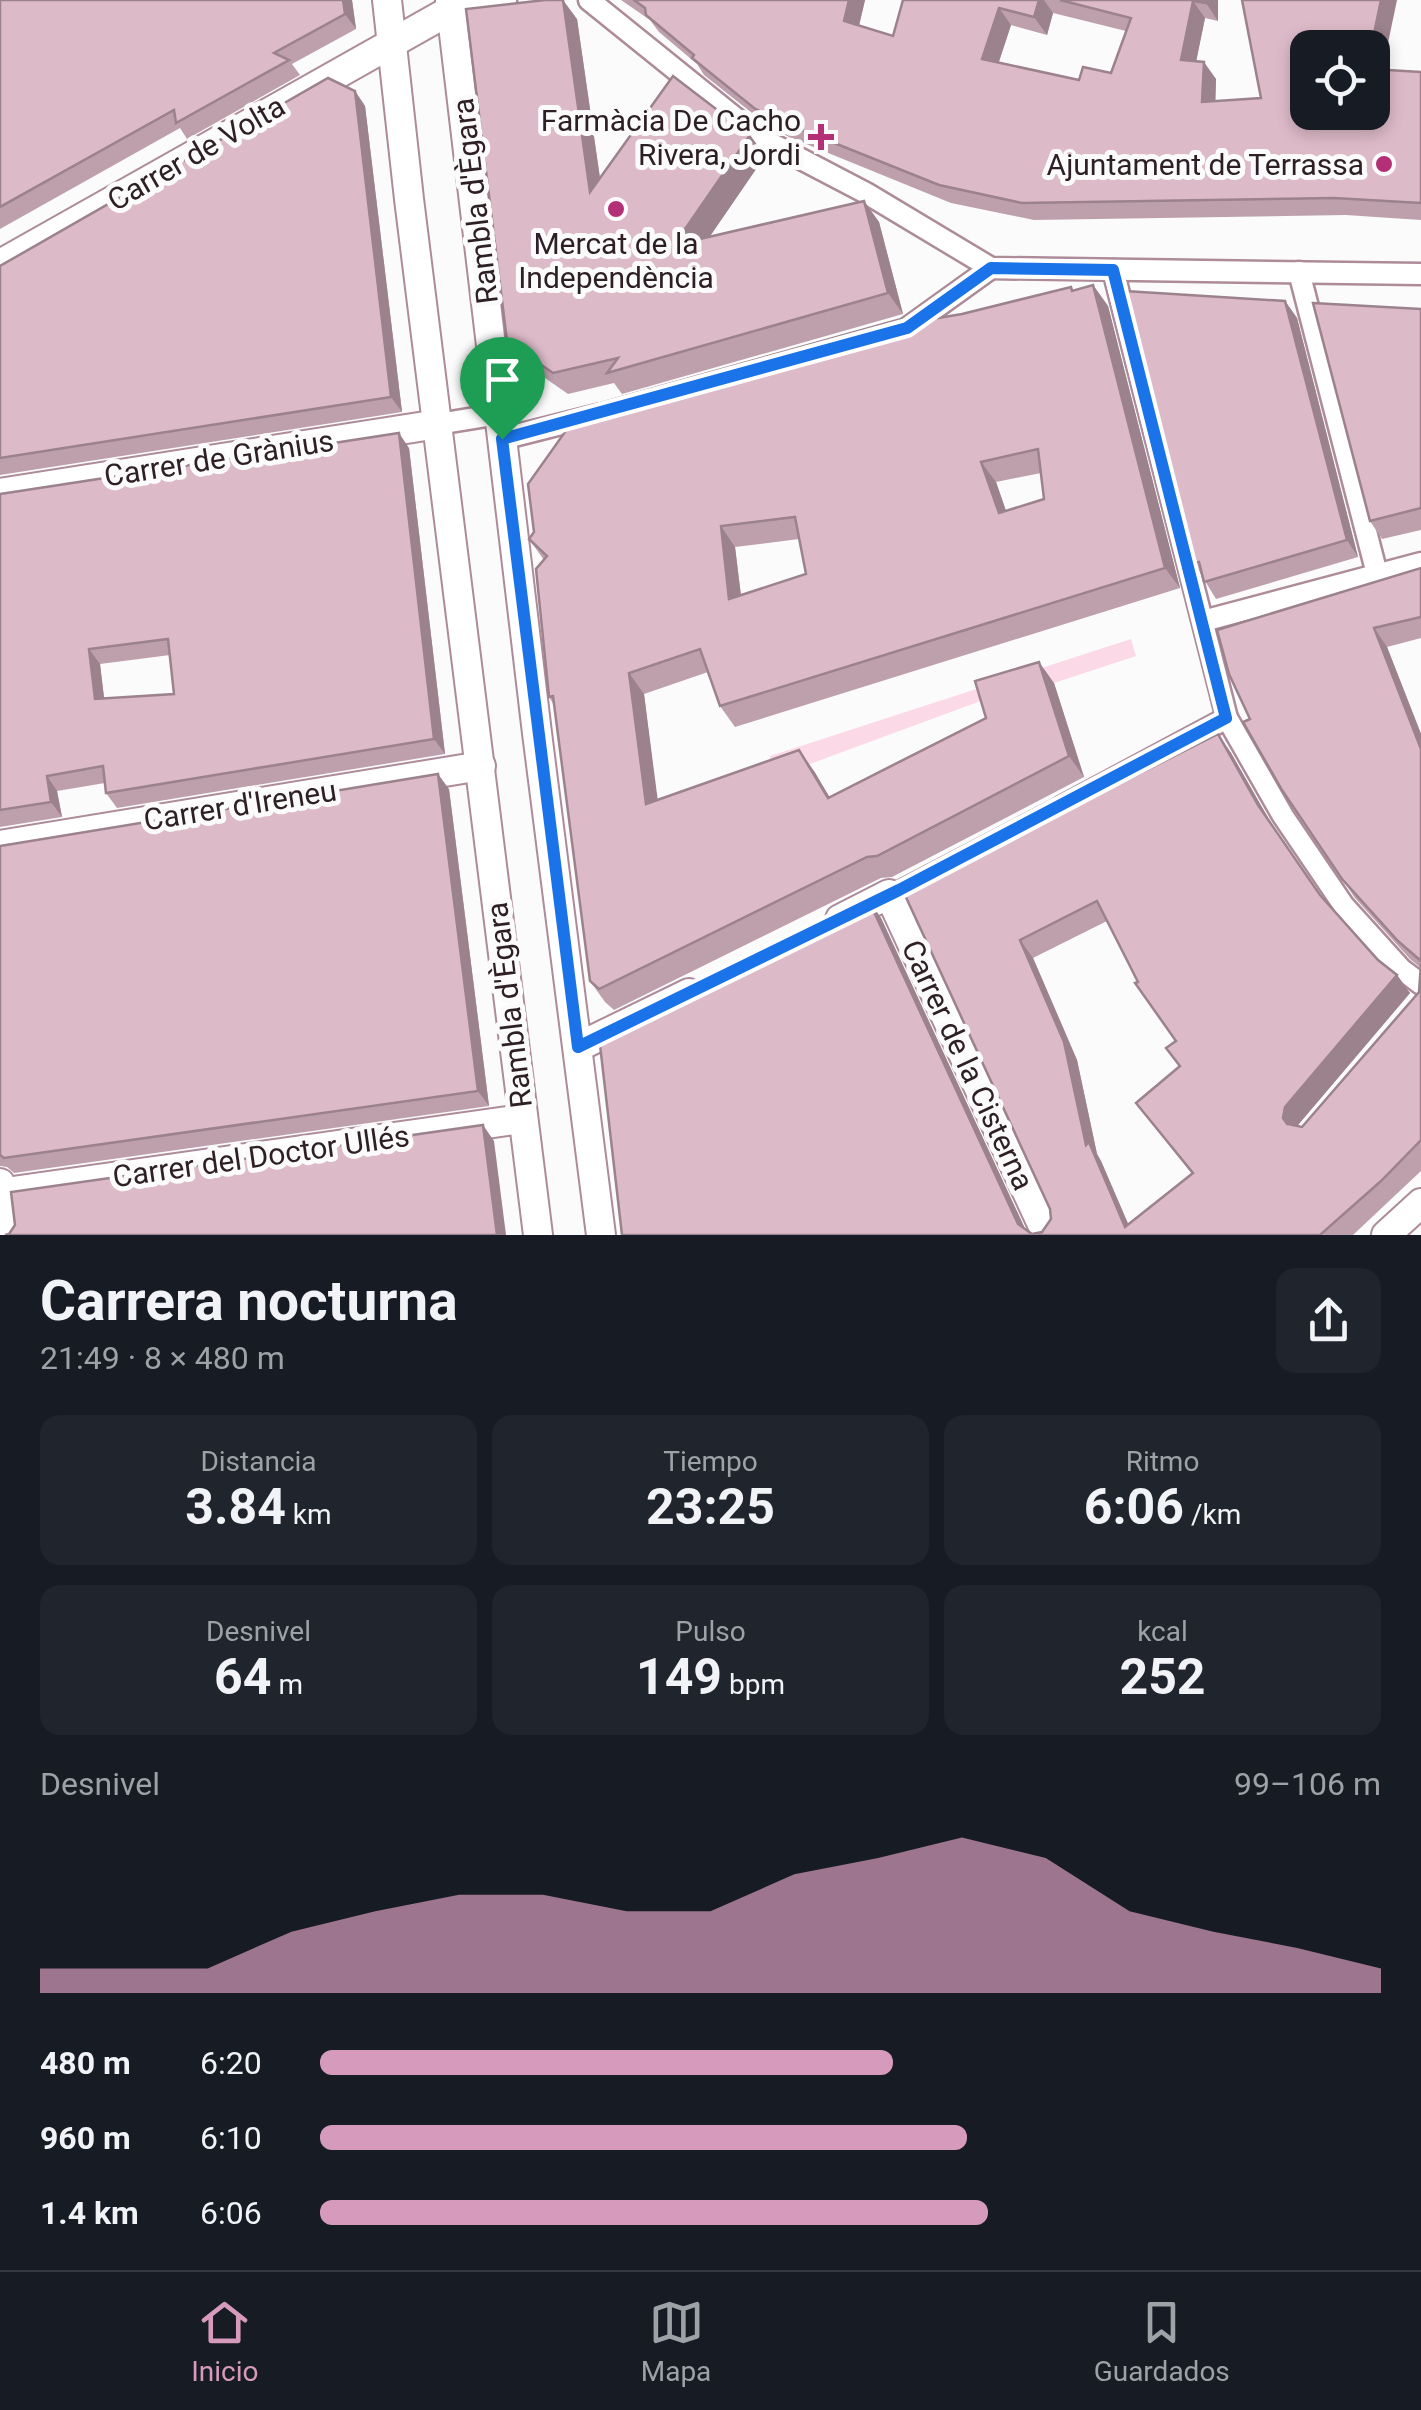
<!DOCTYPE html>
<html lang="es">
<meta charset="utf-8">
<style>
body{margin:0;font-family:Roboto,sans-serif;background:#20242c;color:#f1f3f6;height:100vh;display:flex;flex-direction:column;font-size:38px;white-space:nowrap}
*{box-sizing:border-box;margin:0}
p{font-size:32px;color:#9ea1a6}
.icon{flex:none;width:55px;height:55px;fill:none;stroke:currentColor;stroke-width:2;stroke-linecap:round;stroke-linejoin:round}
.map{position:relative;height:1235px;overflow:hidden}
.sheet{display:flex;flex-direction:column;background:#171b24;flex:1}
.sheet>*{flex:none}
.buttons{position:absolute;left:1290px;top:30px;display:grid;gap:20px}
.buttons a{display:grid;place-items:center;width:100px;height:100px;border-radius:20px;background:#171b24;box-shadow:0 5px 15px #0003;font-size:50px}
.pin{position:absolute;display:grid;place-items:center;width:85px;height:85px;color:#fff;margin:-102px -42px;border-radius:50% 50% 50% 0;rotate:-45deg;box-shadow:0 0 10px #0007}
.pin .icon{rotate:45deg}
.round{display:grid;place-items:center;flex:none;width:105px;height:105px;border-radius:20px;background:#20242c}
.summary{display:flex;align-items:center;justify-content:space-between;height:170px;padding:0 40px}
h1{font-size:55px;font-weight:700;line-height:75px}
.metrics{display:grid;grid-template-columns:repeat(3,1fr);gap:15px;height:170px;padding:10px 40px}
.metrics div{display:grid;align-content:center;border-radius:20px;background:#20242c;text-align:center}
.metrics b{font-size:50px;font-weight:700}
.metrics small{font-size:28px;font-weight:400}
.metrics p{font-size:28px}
.chart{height:280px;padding:20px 40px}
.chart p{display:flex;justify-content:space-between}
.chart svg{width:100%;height:180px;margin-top:10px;fill:#d69bbc;opacity:.7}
ul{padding:0 40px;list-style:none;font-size:32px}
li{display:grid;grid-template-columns:160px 120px 1fr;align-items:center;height:75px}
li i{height:25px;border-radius:12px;background:#d69bbc}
.tabs{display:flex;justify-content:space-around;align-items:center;height:140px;border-top:2px solid #363941;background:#171b24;font-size:28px;color:#9ea1a6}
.tabs a{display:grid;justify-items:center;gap:5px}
.tabs .current{color:#d69bbc}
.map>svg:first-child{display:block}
.park{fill:#fcd9e6}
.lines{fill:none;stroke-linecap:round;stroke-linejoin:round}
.pedestrian-casing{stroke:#ad8b99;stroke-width:25}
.minor-casing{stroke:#ad8b99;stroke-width:32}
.pedestrian{stroke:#fff;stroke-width:20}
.minor{stroke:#fff;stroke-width:28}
.wall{fill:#bea0ac;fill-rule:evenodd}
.shaded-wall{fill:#9b828c}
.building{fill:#ddbac8;stroke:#9b828c;stroke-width:2.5;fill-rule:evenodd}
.route-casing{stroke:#fff;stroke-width:20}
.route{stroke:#1a73e8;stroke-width:12}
.poi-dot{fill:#b43076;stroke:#fbfbfb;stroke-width:4}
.labels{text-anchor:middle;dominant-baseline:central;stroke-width:10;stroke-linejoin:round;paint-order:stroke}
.poi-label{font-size:30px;fill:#2d1f25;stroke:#fbfbfb;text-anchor:end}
.street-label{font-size:30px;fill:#2d1f25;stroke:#fbfbfb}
</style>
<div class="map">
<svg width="1421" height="1235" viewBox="0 0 1421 1235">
<rect width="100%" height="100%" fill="#fbfbfb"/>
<polygon class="park" points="1131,639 1136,656 1054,683 986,699 772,778 770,756"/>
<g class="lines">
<g class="pedestrian-casing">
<g id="pedestrian">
<polyline points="589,0 759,137 866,193 991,268 1421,274"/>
<polyline points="473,19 485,8 506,0"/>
<polyline points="1113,270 1227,718 1283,816 1344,906 1401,969 1421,984"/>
<polyline points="1299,272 1377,574"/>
<polyline points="909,327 991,268"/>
<polyline points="438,424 499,414"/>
<polyline points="502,439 597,415"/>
<polyline points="1203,621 1421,563"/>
<polyline points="1061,807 1227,718"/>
</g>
</g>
<g class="minor-casing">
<g id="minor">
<polyline points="387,0 409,199 538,1235"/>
<polyline points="450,0 537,733 601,1235"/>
<polyline points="0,264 465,2"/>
<polyline points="0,493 438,424"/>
<polyline points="0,845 481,766"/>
<polyline points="840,919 889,894 1047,1235"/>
<polyline points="578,1047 689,993"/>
<polyline points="0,1183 9,1235"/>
<polyline points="0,1193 522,1119"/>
<polyline points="1386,1235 1421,1203"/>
</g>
</g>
<use href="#pedestrian" class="pedestrian"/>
<use href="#minor" class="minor"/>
</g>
<g class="wall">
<polygon points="0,0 352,0 356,29 292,64 300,75 187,139 180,128 0,229"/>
<path d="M621 0H865L859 26 893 36 903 0H1218V21L1205 18 1196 61 1216 79 1215 101 1261 98 1383 69 1421 72V220L1346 215 1034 220 951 203 789 137 767 125 704 75 697 64 659 32 650 20ZM1053 13 1126 31 1111 73 1079 80 999 62 1011 25 1047 35Z"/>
<polygon points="577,19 600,178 750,135 765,156 709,237 864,201 879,222 903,314 622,394 614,383 568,394 522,362 507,341"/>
<polygon points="355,91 365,106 402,412 0,475 0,266"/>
<path d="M1093 285 1108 306 1180 588 735 727 720 706 708 672 644 694 657 800 814 771 829 797 1054 683 1084 777 892 877 881 878 614 1010 605 1002 590 981 554 705 549 697 544 560 529 539 942 317 962 314 1071 287 1074 290ZM1041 473 1044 499 1006 511 996 482ZM799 539 806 574 741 596 735 547Z"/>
<polygon points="1285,301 1297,318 1358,557 1216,599 1194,563"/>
<polygon points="1421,309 1421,530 1382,539 1370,521"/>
<path d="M409 448 445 754 117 808 106 793 105 783 57 791 62 817 0 827V494ZM170 655 174 694 104 698 100 664Z"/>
<path d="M1421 568V638L1387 647 1421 734V1171L1353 1235H622L661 1013 655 1004 868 899 881 918 1025 1229 1032 1234 1042 1232 1051 1219 1050 1209 898 880 1080 785 1089 798 1218 734 1231 753 1271 823 1322 897 1378 960 1397 975 1410 993 1298 1125V1126L1302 1127 1419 992 1421 968 1410 959 1355 898 1282 790 1250 719ZM1107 921 1138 982 1176 1041 1166 1048 1179 1067 1136 1103 1192 1174 1128 1224 1101 1161 1097 1154 1077 1060 1033 958Z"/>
<polygon points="449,789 489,1106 14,1173 7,1167 0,1166 0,846"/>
</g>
<g class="shaded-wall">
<polygon points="343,0 352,0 356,29 345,14"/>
<polygon points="563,0 577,19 605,213 590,192"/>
<polygon points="849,0 865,0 856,38 844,21"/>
<polygon points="1039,0 1044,0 1053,13 1047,35 1034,17"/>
<polygon points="1206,0 1218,0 1218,21 1206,3"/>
<polygon points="1381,0 1397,0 1379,86 1372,76 1371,48"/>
<polygon points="1193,1 1205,18 1193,77 1181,60"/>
<polygon points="999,8 1011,25 994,76 982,59"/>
<polygon points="1204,62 1216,79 1215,119 1202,102"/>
<polygon points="355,91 365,106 402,412 391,397"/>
<polygon points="750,135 765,156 689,267 674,245"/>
<polygon points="864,201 879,222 903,314 888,293"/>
<polygon points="1093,285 1108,306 1180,588 1165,568"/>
<polygon points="1285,301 1297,318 1358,557 1347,540"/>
<polygon points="399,433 409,448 445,754 434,739"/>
<polygon points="981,462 996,482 1014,534 999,513"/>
<polygon points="721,526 735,547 744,620 729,599"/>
<polygon points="1374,628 1387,647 1421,734 1421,749"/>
<polygon points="89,649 100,664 106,714 95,699"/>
<polygon points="1039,662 1054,683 1084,777 1069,756"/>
<polygon points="629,673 644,694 661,825 646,804"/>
<polygon points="1218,734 1231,753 1271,823 1258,805"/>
<polygon points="799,750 814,771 842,818 828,798"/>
<polygon points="438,774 449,789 489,1106 478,1091"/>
<polygon points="47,776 57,791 62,817 51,802"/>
<polygon points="868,899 881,918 1028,1235 1018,1224"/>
<polygon points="1020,940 1033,958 1077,1060 1097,1154 1101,1161 1133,1235 1125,1227 1086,1145"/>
<polygon points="1397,975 1410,993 1298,1125 1296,1137 1283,1118 1285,1107"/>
<polygon points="483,1125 494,1141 506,1235 497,1235"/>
</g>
<g class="building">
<polygon points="0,0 343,0 345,14 274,53 289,60 176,123 174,110 0,207"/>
<polygon points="545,0 563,0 590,192 673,76 750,135 674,245 864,201 888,293 607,373 618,358 553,373 507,341 466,9"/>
<polygon points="634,0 849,0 844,21 893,36 903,0 1039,0 1034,17 999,8 982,59 1079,80 1083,67 1111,73 1131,18 1060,0 1206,0 1206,3 1193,1 1181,60 1204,62 1202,102 1261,98 1242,0 1381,0 1371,48 1308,48 1308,112 1372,112 1372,69 1421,72 1421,203 1334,198 1022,203 939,185 777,120 754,108 692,58 694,55 646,15 645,8"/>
<polygon points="328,78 355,91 391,397 0,458 0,266"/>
<path d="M1093 285 1165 568 720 706 700 649 629 673 646 804 799 750 828 798 986 718 975 681 1039 662 1069 756 877 856 867 857 599 989 590 981 553 696 549 697 536 569 547 556 529 539 534 532 528 484 582 408 912 316 937 310 938 318 962 314 1071 287 1072 291ZM1038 449 1044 499 999 513 981 462ZM795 517 806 574 729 599 721 526Z"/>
<polygon points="1125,291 1285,301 1347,540 1204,582 1199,562 1194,563"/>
<polygon points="1313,303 1421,309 1421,508 1370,521"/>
<path d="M399 433 434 739 106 793 103 766 47 776 51 802 0 810V494ZM168 639 174 694 95 699 89 649Z"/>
<polygon points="1421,568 1421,617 1374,628 1421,749 1421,961 1398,941 1342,879 1282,790 1243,722 1250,719 1229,674 1217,630"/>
<path d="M1218 734 1258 805 1320 895 1378 960 1397 975 1285 1107 1283 1118 1287 1124 1302 1127 1419 992 1421 963V1140L1381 1181 1320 1235H622L600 1045 671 1008 655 1004 868 899 1018 1224 1032 1234 1042 1232 1051 1219 1050 1209 898 880 1080 785 1085 801ZM1097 901 1138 982 1135 983 1176 1041 1166 1048 1180 1066 1136 1103 1193 1173 1125 1227 1089 1142 1086 1145 1064 1042 1020 940Z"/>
<polygon points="438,774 478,1091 4,1158 0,1155 0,846"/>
<polygon points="483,1125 497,1235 5,1235 9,1234 15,1225 11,1192"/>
</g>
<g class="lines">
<g class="route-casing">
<polygon id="route" points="991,268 1113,270 1226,718 899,890 578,1047 502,439 907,328"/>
</g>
<use href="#route" class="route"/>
</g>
<g class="poi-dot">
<path d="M816 122h10v10h10v10h-10v10h-10v-10h-10v-10h10z"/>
<circle cx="1384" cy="164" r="10"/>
<circle cx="616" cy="209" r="10"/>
</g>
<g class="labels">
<g class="poi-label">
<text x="801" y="120">Farmàcia De Cacho<tspan x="801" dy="34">Rivera, Jordi</tspan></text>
<text x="1364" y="164">Ajuntament de Terrassa</text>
<text x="616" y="243" text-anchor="middle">Mercat de la<tspan x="616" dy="34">Independència</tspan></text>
</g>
<g class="street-label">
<text transform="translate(196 153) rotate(-30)">Carrer de Volta</text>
<text transform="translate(475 201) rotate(-97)">Rambla d'Ègara</text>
<text transform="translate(219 458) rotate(-9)">Carrer de Grànius</text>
<text transform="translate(240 805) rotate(-9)">Carrer d'Ireneu</text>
<text transform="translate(509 1005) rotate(-97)">Rambla d'Ègara</text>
<text transform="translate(968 1065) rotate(65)">Carrer de la Cisterna</text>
<text transform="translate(261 1156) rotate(-8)">Carrer del Doctor Ullés</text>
</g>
</g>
</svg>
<div class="buttons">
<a><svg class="icon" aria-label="locate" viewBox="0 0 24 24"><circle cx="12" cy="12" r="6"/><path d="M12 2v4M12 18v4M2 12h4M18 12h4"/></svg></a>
</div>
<div class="pin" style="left:502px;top:439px;background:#1e9e55"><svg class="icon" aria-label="arrive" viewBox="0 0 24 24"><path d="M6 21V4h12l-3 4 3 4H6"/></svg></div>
</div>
<section class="sheet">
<div class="summary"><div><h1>Carrera nocturna</h1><p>21:49 · 8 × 480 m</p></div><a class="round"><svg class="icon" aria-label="share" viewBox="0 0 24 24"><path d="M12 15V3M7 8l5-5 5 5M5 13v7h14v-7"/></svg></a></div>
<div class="metrics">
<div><p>Distancia</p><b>3.84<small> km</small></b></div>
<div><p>Tiempo</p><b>23:25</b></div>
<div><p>Ritmo</p><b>6:06<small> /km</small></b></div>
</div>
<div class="metrics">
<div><p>Desnivel</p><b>64<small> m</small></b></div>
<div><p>Pulso</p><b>149<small> bpm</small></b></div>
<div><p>kcal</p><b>252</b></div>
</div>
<div class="chart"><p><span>Desnivel</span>99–106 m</p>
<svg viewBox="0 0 160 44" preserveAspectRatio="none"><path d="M0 44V38L10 38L20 38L30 29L40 24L50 20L60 20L70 24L80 24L90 15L100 11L110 6L120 11L130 24L140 29L150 33L160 38V44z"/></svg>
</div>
<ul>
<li><b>480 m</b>6:20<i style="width:54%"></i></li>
<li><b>960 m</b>6:10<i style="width:61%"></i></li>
<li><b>1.4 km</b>6:06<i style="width:63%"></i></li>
</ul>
</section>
<nav class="tabs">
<a class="current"><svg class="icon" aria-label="home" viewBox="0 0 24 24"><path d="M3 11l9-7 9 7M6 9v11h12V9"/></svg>Inicio</a>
<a><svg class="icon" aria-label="map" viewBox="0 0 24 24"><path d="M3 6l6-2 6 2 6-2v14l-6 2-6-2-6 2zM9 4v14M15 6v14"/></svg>Mapa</a>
<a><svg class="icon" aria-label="saved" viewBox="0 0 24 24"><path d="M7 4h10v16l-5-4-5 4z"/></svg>Guardados</a>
</nav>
